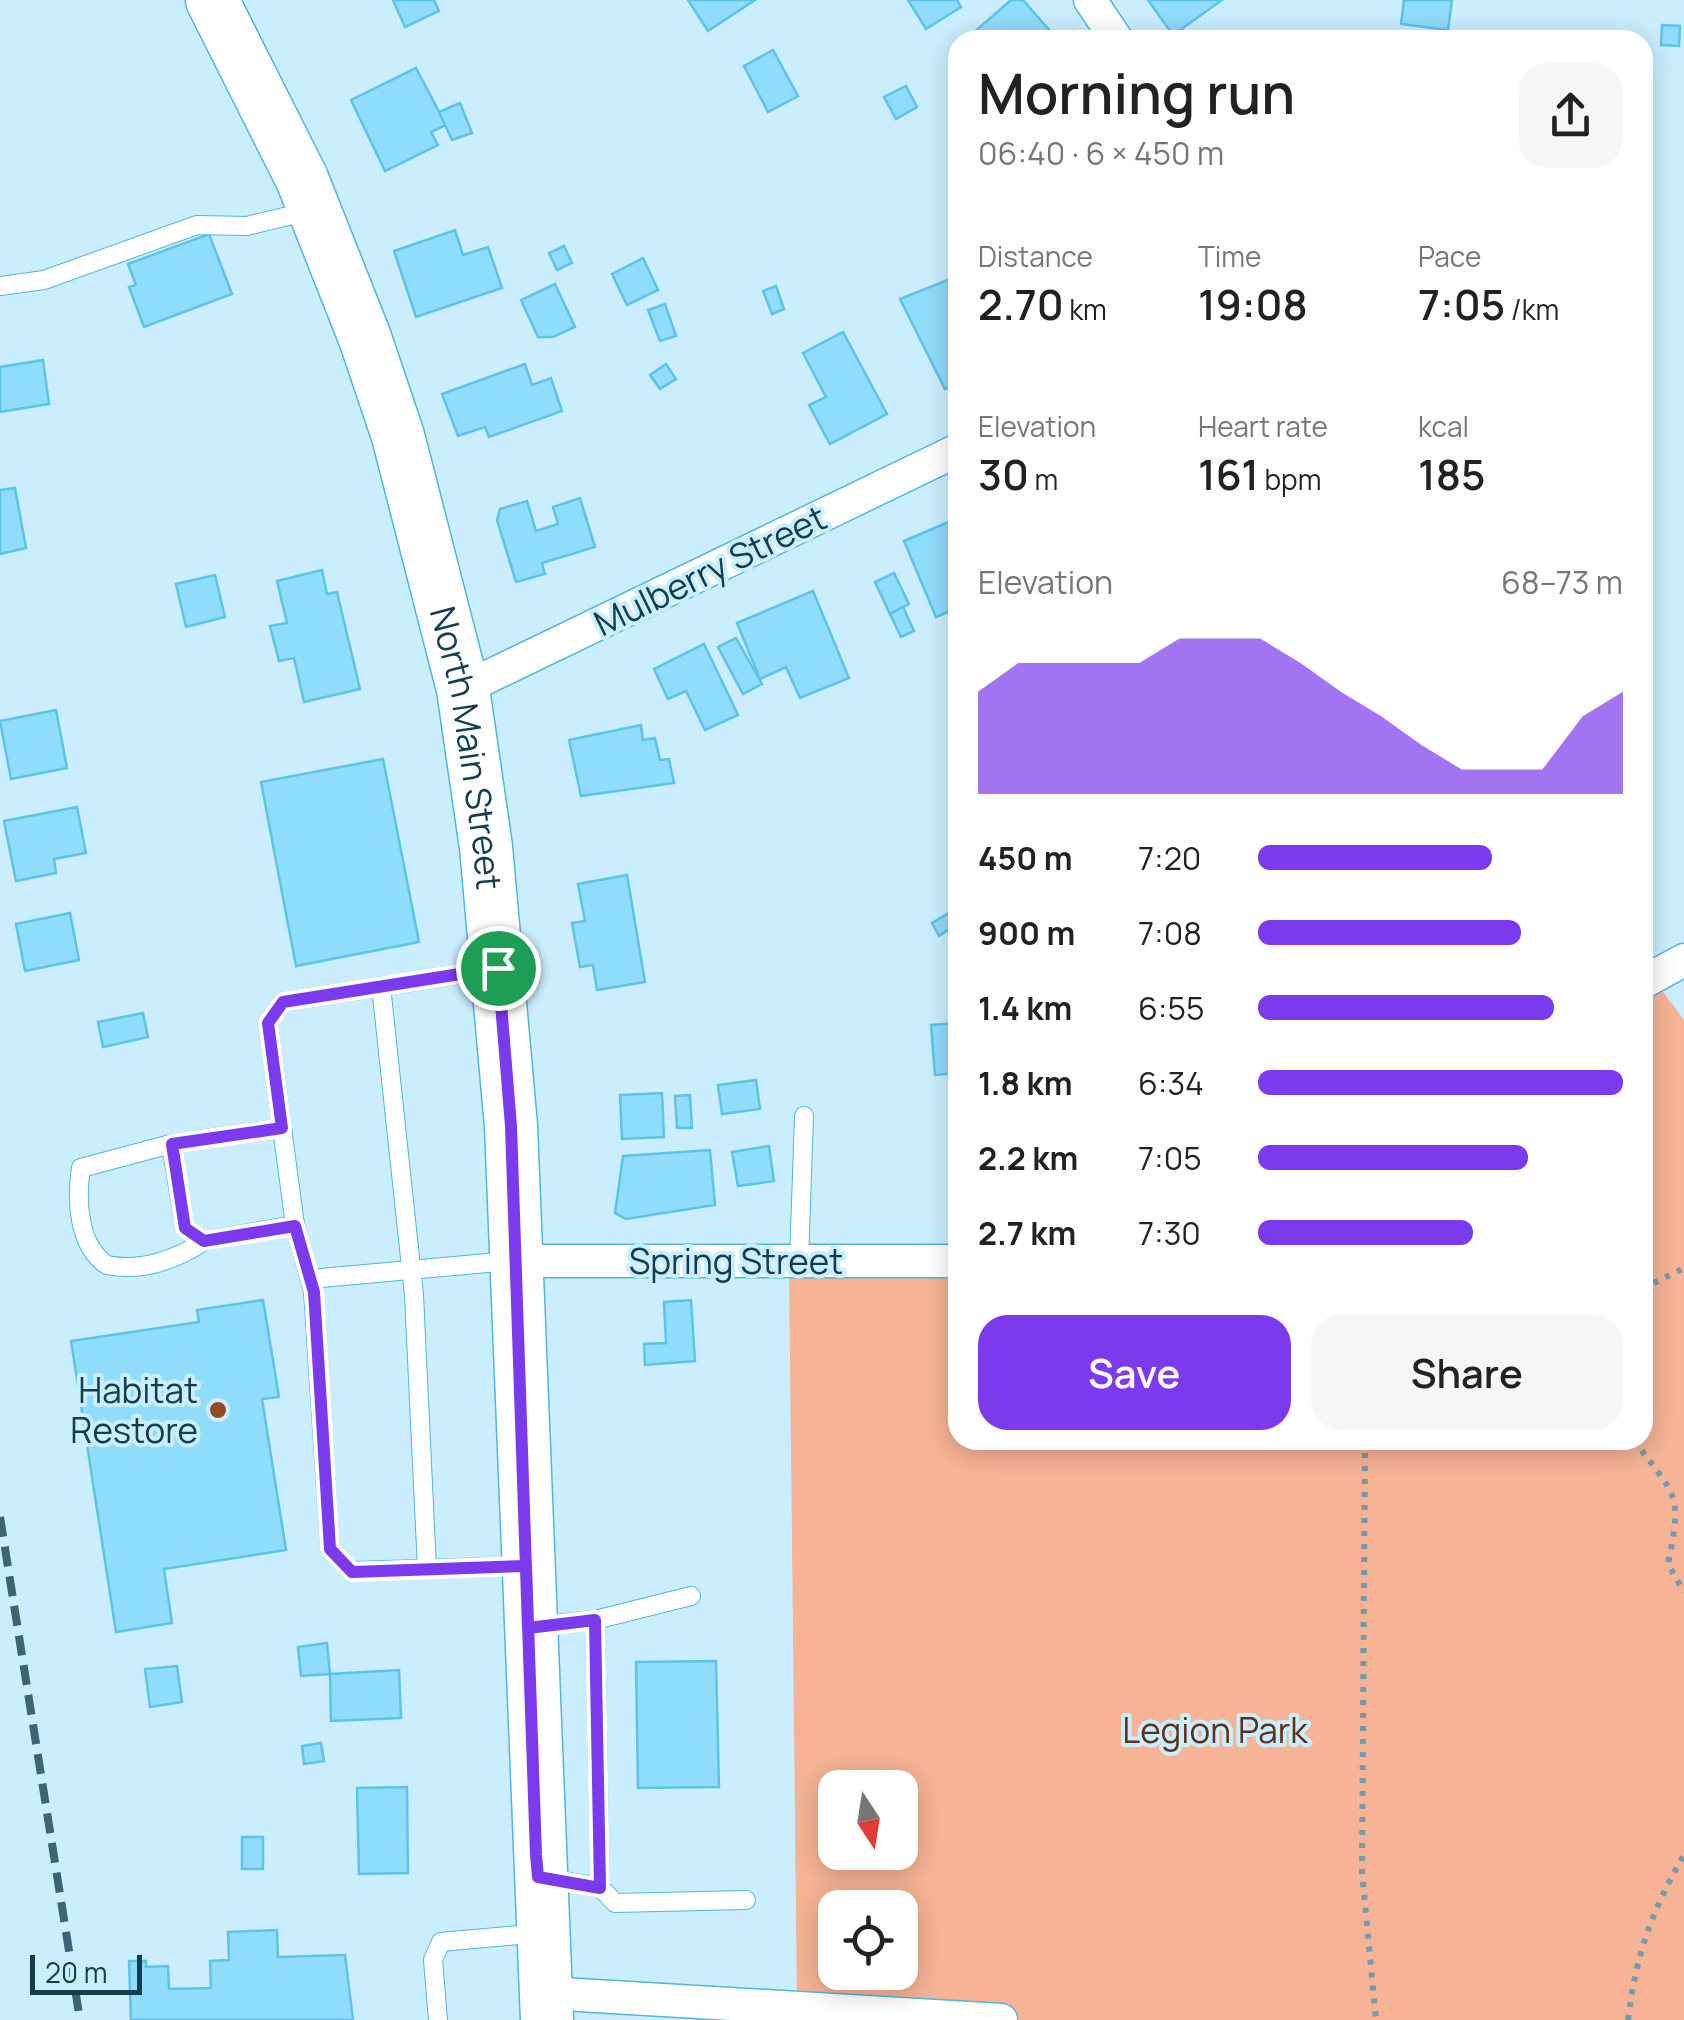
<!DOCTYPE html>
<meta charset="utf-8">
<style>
body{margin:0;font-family:Manrope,sans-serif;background:#f6f6f6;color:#222;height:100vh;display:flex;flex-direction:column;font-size:38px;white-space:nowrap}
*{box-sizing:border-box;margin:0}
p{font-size:32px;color:#767676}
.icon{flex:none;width:55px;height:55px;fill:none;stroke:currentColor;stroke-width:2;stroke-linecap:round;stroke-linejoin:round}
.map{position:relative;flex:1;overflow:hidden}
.side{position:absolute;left:948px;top:30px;width:705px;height:1420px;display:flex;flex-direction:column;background:#fff;border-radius:30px;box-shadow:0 5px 25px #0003}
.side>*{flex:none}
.needle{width:65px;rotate:168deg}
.tools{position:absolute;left:818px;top:1770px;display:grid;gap:20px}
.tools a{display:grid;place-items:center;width:100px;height:100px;border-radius:20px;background:#fff;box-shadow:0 5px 25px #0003;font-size:50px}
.scale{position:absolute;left:30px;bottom:25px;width:112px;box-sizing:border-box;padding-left:10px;border:5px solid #123e4e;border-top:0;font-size:28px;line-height:35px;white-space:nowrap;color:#123e4e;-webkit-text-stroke:8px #caeefe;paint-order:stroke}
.pin{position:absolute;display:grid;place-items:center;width:85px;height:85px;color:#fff;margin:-42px;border:5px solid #fff;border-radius:50%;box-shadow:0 2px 10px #0007}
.round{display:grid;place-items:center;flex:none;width:105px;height:105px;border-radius:30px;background:#f6f6f6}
.head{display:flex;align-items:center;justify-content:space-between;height:170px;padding:0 30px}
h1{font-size:55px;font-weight:600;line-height:75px}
.metrics{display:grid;grid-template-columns:repeat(3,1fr);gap:15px;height:170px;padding:10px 30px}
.metrics div{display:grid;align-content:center}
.metrics b{font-size:42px;font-weight:600}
.metrics small{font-size:28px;font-weight:400}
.metrics p{font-size:28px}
.chart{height:280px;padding:20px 30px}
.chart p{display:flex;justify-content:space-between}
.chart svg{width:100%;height:180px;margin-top:10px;fill:#7c3aed;opacity:.7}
.primary-button{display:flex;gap:20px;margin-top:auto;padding:20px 30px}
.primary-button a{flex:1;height:115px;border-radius:30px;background:#7c3aed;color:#fff;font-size:40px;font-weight:600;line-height:115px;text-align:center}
.primary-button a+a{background:#f6f6f6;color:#222}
ul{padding:0 30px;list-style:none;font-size:32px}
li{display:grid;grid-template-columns:160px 120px 1fr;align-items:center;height:75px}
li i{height:25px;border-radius:12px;background:#7c3aed}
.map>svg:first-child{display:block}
.green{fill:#f6b395;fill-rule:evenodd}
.building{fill:#90dcfb;stroke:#5dc3e8;stroke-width:2.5}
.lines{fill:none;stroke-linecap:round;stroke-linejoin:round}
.lane-casing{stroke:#50b6dc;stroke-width:20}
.street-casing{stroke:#50b6dc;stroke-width:35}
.primary-casing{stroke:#50b6dc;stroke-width:55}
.path{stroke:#739bab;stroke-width:6;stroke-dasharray:5 8;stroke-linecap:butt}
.lane{stroke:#fff;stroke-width:18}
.street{stroke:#fff;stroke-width:32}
.primary{stroke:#fff;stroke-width:52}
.rail{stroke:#3b6575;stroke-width:8;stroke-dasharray:20 10;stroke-linecap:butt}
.route-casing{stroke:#fff;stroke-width:20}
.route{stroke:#7c3aed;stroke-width:12}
.poi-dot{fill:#934c28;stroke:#caeefe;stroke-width:4}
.labels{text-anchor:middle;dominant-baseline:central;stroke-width:8;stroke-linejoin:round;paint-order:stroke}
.street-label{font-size:35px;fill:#123e4e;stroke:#caeefe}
.poi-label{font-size:35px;fill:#123e4e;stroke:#caeefe;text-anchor:end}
.park-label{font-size:35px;fill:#60321b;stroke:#caeefe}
</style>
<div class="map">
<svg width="1684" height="2020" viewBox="0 0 1684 2020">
<rect width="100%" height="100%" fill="#caeefe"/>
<path class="green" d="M1652 977 1684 1020V2020H1009L797 2005 789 1265H957L958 1440H1642V986ZM835 1788H900V1852H835ZM835 1908H900V1972H835Z"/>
<g class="building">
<polygon points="393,0 434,0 439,11 405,27"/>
<polygon points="688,0 755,0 708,31"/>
<polygon points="908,0 957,0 961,7 926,29"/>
<polygon points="1011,0 1023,0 1050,31 1040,40 965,40"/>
<polygon points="1148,0 1222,0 1173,35"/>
<polygon points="1404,0 1452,0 1448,30 1401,24"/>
<polygon points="1662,25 1680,26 1679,46 1661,45"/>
<polygon points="773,50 798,96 768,112 744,66"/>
<polygon points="416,68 446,125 431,132 438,145 385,171 351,100"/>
<polygon points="906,86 917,107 896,119 884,97"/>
<polygon points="460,103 472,133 452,140 439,112"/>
<polygon points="455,230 463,255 488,247 502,288 416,317 394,251"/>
<polygon points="209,234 232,294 144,327 129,287 136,285 128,264"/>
<polygon points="564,246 572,263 557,270 549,253"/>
<polygon points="643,258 658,290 627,305 612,274"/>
<polygon points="955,277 958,383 945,389 900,299"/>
<polygon points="555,284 575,327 553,337 538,337 521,300"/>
<polygon points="776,286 784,309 772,314 763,291"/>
<polygon points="665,304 676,336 660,341 648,310"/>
<polygon points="843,332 887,414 830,444 809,405 826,397 803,353"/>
<polygon points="43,360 49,404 0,412 0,367"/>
<polygon points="525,364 532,385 551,378 562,411 489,437 485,427 458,436 442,394"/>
<polygon points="666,364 676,379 660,389 650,375"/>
<polygon points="15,488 26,548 0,554 0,490"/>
<polygon points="580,498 595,547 542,563 545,574 516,582 497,520 500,509 527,501 536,531 558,524 553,507"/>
<polygon points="958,518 958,608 936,617 904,541"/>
<polygon points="322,570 327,594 337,592 360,689 304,702 294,658 279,661 270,626 287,623 277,581"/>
<polygon points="894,573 909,604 890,614 875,582"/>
<polygon points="215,575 225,617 186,627 176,584"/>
<polygon points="813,591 849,678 800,698 786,667 760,679 737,623"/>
<polygon points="903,607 914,631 901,637 890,614"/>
<polygon points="736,638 762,684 743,694 718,647"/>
<polygon points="704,644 738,715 705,730 686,691 668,699 654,669"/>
<polygon points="56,710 67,768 11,779 0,721"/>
<polygon points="641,725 643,740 655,738 660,760 669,759 674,783 581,796 569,740"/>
<polygon points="383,759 419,942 296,966 261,782"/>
<polygon points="77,807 86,853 54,859 56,873 16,881 4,821"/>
<polygon points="627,875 645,982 597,990 593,965 580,967 572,923 585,921 578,884"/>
<polygon points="70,913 79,960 25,971 16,924"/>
<polygon points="949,913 957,924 939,936 932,923"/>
<polygon points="143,1013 148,1037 103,1047 98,1022"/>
<polygon points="958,1023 958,1073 935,1075 931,1025"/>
<polygon points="756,1080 760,1109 722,1114 718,1085"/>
<polygon points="662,1093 664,1137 622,1139 620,1095"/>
<polygon points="690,1095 692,1128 677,1128 675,1096"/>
<polygon points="769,1146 774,1181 738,1186 732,1152"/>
<polygon points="710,1150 715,1205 626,1219 615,1213 623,1156"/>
<polygon points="263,1300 279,1397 262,1399 286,1550 164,1569 172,1623 116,1632 71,1341 199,1322 197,1310"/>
<polygon points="691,1300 695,1361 645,1365 644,1344 666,1343 664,1302"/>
<polygon points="327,1643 330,1674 301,1676 298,1647"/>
<polygon points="716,1661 719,1787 638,1788 636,1662"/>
<polygon points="177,1666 182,1702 150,1707 145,1669"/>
<polygon points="399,1670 401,1718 331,1721 330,1674"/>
<polygon points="321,1743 324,1761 304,1764 302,1746"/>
<polygon points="407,1787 408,1873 359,1874 357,1788"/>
<rect x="242" y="1837" width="21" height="32"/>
<polygon points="277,1930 278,1957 345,1955 353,2020 131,2020 129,1961 146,1961 146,1967 168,1966 169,1989 211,1988 210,1961 229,1960 228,1932"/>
</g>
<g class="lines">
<g class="lane-casing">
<g id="lane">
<polyline points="0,286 44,280 197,225 247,226 309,211"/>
<polyline points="493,969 283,1002 268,1023 295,1225 313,1291 330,1549 351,1571 526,1566"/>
<polyline points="381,986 414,1295 427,1569"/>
<polyline points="171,1144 185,1228 204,1241 295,1225"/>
<path d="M204 1241C176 1260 141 1272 107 1265 78 1246 76 1200 81 1168L171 1144 282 1128"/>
<polyline points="799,1261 804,1116"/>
<polyline points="310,1279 510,1261"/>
<polyline points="691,1596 595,1620 600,1887 615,1903 746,1900"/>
<polyline points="536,1626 595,1620"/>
<polyline points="544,1878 600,1887"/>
<polyline points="438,2020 433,1960 441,1942 541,1933"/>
</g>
</g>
<g class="street-casing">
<g id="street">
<polyline points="1090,0 1117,40"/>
<polyline points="463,689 958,450"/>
<polyline points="1642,983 1684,960"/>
<polyline points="515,1261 958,1261"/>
<polyline points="545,1993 1001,2020"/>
</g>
</g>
<g class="primary-casing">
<g id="primary">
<path id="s1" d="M212 0 302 179 365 338 398 436 463 689 486 847 511 1126 547 2020"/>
</g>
</g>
<g class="path">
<polyline points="1642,1289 1684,1268"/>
<polyline points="1365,1440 1362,1872 1376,2020"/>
<path d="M1634 1440C1676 1498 1683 1491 1668 1564L1684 1592"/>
<path d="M1628 2020C1636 1955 1651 1912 1684 1855"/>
</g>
<use href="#lane" class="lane"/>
<use href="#street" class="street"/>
<use href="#primary" class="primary"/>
<polyline class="rail" points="0,1517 80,2020"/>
</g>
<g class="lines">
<g class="route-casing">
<polyline id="route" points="498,968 283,1002 268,1023 282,1128 172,1144 185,1228 204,1241 295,1226 314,1292 330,1549 352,1572 526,1566 536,1855 538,1877 600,1888 595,1620 528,1628 511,1126 498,968"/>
</g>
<use href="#route" class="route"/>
</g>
<circle class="poi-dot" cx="218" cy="1410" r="10"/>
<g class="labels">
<g class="street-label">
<text transform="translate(710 570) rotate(-26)">Mulberry Street</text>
<text stroke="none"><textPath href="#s1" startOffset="795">North Main Street</textPath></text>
<text x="736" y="1261">Spring Street</text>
</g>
<g class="poi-label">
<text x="198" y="1390">Habitat<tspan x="198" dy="40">Restore</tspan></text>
</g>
<g class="park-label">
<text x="1215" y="1730">Legion Park</text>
</g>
</g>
</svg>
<div class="tools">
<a><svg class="needle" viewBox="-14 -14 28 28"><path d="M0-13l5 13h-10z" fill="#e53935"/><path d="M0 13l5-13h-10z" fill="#767676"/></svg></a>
<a><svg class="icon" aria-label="locate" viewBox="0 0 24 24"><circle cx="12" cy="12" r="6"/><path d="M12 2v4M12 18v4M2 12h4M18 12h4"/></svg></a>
</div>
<div class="scale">20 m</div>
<div class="pin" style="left:498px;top:968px;background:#1e9e55"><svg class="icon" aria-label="arrive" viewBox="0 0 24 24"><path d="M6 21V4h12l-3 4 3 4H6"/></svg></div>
<section class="side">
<div class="head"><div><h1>Morning run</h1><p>06:40 · 6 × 450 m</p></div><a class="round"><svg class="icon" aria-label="share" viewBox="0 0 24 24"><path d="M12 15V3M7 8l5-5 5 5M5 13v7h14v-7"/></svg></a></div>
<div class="metrics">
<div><p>Distance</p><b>2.70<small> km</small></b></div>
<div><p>Time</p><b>19:08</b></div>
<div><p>Pace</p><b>7:05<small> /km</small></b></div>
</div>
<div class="metrics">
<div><p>Elevation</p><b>30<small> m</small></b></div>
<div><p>Heart rate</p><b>161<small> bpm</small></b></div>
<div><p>kcal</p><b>185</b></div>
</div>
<div class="chart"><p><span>Elevation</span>68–73 m</p>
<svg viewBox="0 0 160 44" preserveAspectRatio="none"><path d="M0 44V19L10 12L20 12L30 12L40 12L50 6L60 6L70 6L80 12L90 19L100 25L110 32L120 38L130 38L140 38L150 25L160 19V44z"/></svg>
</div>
<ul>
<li><b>450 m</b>7:20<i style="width:64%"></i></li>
<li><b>900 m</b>7:08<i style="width:72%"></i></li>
<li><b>1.4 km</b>6:55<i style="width:81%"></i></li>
<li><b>1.8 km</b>6:34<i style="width:100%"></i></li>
<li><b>2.2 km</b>7:05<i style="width:74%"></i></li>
<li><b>2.7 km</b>7:30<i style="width:59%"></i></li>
</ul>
<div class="primary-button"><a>Save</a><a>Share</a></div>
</section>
</div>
